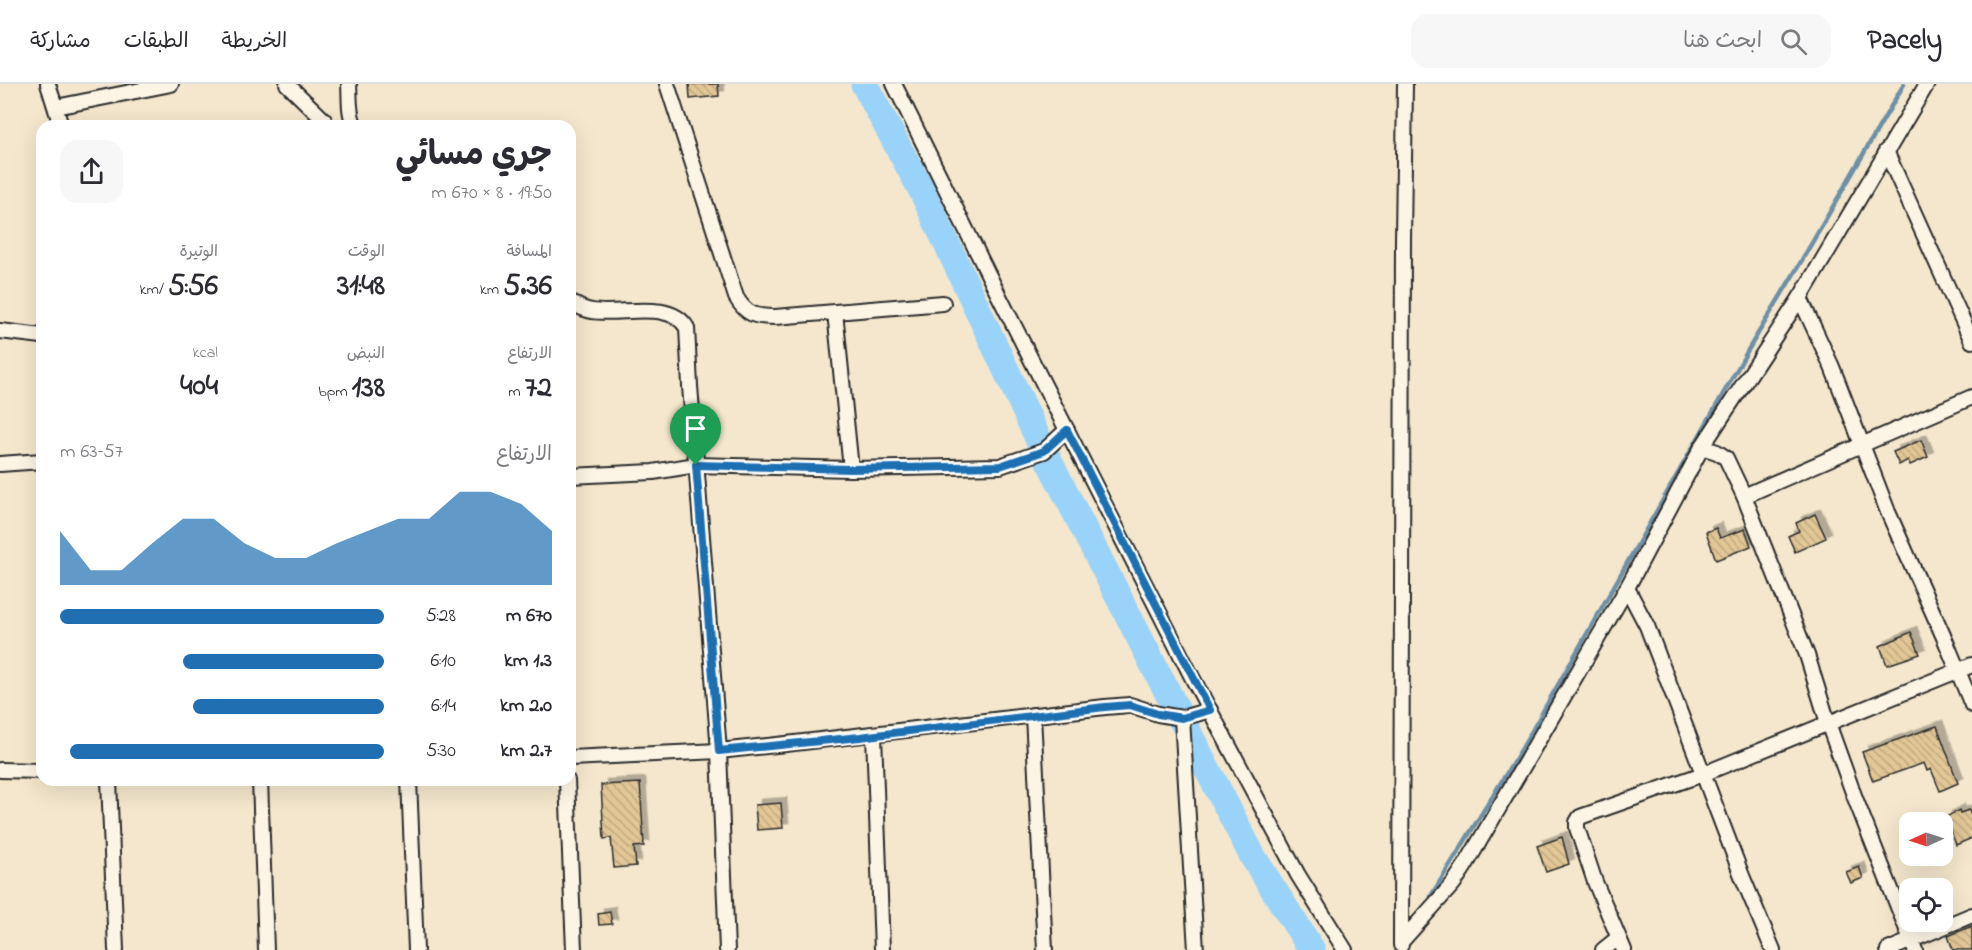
<!DOCTYPE html>
<html lang="ar">
<meta charset="utf-8">
<style>
body{margin:0;font-family:"Indie Flower","Playpen Sans Arabic",sans-serif;background:#f7f7f7;color:#2b2b33;direction:rtl;height:100vh;display:flex;flex-direction:column;font-size:22px;white-space:nowrap}
*{box-sizing:border-box;margin:0}
p{font-size:20px;color:#7c7c81}
.icon{flex:none;width:33px;height:33px;fill:none;stroke:currentColor;stroke-width:2;stroke-linecap:round;stroke-linejoin:round}
.map{position:relative;flex:1;overflow:hidden;direction:ltr}
.sheet{position:absolute;left:36px;top:36px;width:540px;height:666px;display:flex;flex-direction:column;background:#fff;border-radius:18px;box-shadow:0 6px 24px #0002;direction:rtl}
.sheet>*{flex:none}
.needle{width:39px;rotate:267deg}
.tools{position:absolute;left:1899px;top:728px;display:grid;gap:12px}
.tools a{display:grid;place-items:center;width:54px;height:54px;border-radius:12px;background:#fff;box-shadow:0 6px 24px #0002;font-size:30px}
.pin{position:absolute;display:grid;place-items:center;width:51px;height:51px;color:#fff;margin:-62px -26px;border-radius:50% 50% 50% 0;rotate:-45deg;box-shadow:0 0 6px #0007}
.pin .icon{rotate:45deg}
.round{display:grid;place-items:center;flex:none;width:63px;height:63px;border-radius:18px;background:#f7f7f7}
.headline{display:flex;align-items:center;justify-content:space-between;height:102px;padding:0 24px}
h1{font-size:33px;font-weight:700;line-height:45px}
.metrics{display:grid;grid-template-columns:repeat(3,1fr);gap:9px;height:102px;padding:6px 24px}
.metrics div{display:grid;align-content:center}
.metrics b{font-size:30px;font-weight:700}
.metrics small{font-size:16px;font-weight:400}
.metrics p{font-size:16px}
.chart{height:168px;padding:12px 24px}
.chart p{display:flex;justify-content:space-between}
.chart svg{width:100%;height:108px;margin-top:6px;fill:#1f6fb2;opacity:.7}
ul{padding:0 24px;list-style:none;font-size:20px}
li{display:grid;grid-template-columns:96px 72px 1fr;align-items:center;height:45px}
li i{height:15px;border-radius:8px;background:#1f6fb2}
header{display:flex;align-items:center;gap:36px;box-sizing:border-box;height:84px;padding:0 30px;background:#fff;border-bottom:2px solid #e1e1e2}
header strong{font-size:28px}
nav{display:flex;gap:33px;margin-inline-start:auto;font-size:21px}
.search{width:420px;height:54px;background:#f7f7f7;display:flex;align-items:center;gap:15px;box-sizing:border-box;padding:0 21px;border-radius:18px;color:#7c7c81;font-size:22px}
.map>svg:first-child{display:block}
.lines{fill:none;stroke-linecap:round;stroke-linejoin:round}
.stream{stroke:#6e90a7;stroke-width:4.5}
.river{stroke:#9ad3fa;stroke-width:27}
.building{fill:url(#building-back-hatch);stroke:#2b2b2b;stroke-width:1.5;filter:url(#shadow)}
.minor-casing{stroke:#2b2b2b;stroke-width:18}
.minor{stroke:#fcf5e5;stroke-width:14}
.route-casing{stroke:#fff;stroke-width:12}
.route{stroke:#1f6fb2;stroke-width:8}
</style>
<header>
<strong>Pacely</strong>
<div class="search"><svg class="icon" aria-label="search" viewBox="0 0 24 24"><circle cx="10" cy="10" r="6"/><path d="M15 15l6 6"/></svg>ابحث هنا</div>
<nav><a>الخريطة</a><a>الطبقات</a><a>مشاركة</a></nav>
</header>
<div class="map">
<svg width="1972" height="866" viewBox="0 0 1972 866">
<defs>
<pattern id="building-back-hatch" width="6" height="6" patternUnits="userSpaceOnUse" patternTransform="scale(1.5)"><rect width="6" height="6" fill="#e1c696"/><path d="M-1 5l2 2M0 0l6 6M5-1l2 2" fill="none" stroke="#c1aa81"/></pattern>
<filter id="shadow"><feDropShadow dx="5.5" dy="-5.5" stdDeviation="0" flood-color="#0004"/></filter>
</defs>
<rect width="100%" height="100%" fill="#f4e7cd"/>
<filter id="ink" filterUnits="userSpaceOnUse"><feTurbulence type="fractalNoise" baseFrequency=".0167" numOctaves="2"/><feDisplacementMap in="SourceGraphic" scale="12" xChannelSelector="R" yChannelSelector="G"/><feConvolveMatrix kernelMatrix="1 2 1 2 8 2 1 2 1" color-interpolation-filters="sRGB"/></filter>
<g filter="url(#ink)">
<g class="lines">
<polyline class="stream" points="1431,812 1521,666 1748,266 1795,188 1904,0"/>
<polyline class="river" points="864,0 922,107 1044,367 1157,588 1253,773 1312,866"/>
</g>
<g class="building">
<polygon points="689,0 718,0 719,12 690,15"/>
<polygon points="1921,356 1928,373 1910,381 1908,376 1899,381 1893,368"/>
<polygon points="1815,430 1826,454 1795,468 1788,452 1799,447 1796,439"/>
<polygon points="1716,444 1720,454 1745,445 1751,462 1716,476 1706,448"/>
<polygon points="1911,548 1920,570 1887,581 1880,562"/>
<polygon points="1937,642 1958,699 1940,707 1931,685 1927,687 1924,679 1873,697 1862,668"/>
<polygon points="640,699 644,762 634,763 636,782 614,784 611,754 604,755 601,701"/>
<polygon points="781,719 783,744 757,746 755,721"/>
<polygon points="1959,726 1960,729 1969,726 1972,734 1972,754 1956,761 1946,733"/>
<polygon points="1562,753 1569,780 1546,788 1537,762"/>
<polygon points="1859,783 1863,794 1851,799 1846,788"/>
<polygon points="610,828 612,840 599,841 598,830"/>
<polygon points="1972,842 1972,866 1953,866 1948,852"/>
</g>
<g class="lines">
<g class="minor-casing">
<g id="minor">
<polyline points="48,0 61,42"/>
<polyline points="287,0 324,36 327,42"/>
<path d="M349 0C350 13 348 30 355 42"/>
<path d="M667 0 736 213C746 231 756 233 775 233L943 219"/>
<polyline points="894,0 999,212 1193,595 1298,791 1345,866"/>
<polyline points="56,23 171,0"/>
<polyline points="1886,67 1972,257"/>
<polyline points="1800,214 1832,283 1888,428 1946,558 1972,621"/>
<path d="M570 218C577 222 584 226 592 227 621 232 670 215 687 244L690 302 719 667 727 866"/>
<polyline points="835,228 851,385"/>
<polyline points="0,247 42,252"/>
<polyline points="1702,363 1717,368 1726,374 1744,412 1807,571 1828,639 1855,714 1915,866"/>
<polyline points="0,380 42,377"/>
<polyline points="570,392 653,388 696,381 851,385 1000,382 1044,367 1067,346"/>
<polyline points="1744,412 1972,313"/>
<polyline points="1627,504 1647,542 1742,792 1773,866"/>
<polyline points="1033,631 1045,866"/>
<polyline points="1182,634 1196,866"/>
<polyline points="874,651 882,866"/>
<polyline points="570,674 719,667 786,660 1105,623 1130,621 1158,630 1182,634 1210,626"/>
<polyline points="0,686 42,687"/>
<polyline points="109,696 116,866"/>
<polyline points="260,696 266,866"/>
<polyline points="409,696 416,866"/>
<polyline points="567,696 574,866"/>
<polyline points="1401,858 1453,800 1465,782 1627,504 1702,363 1800,214 1927,0"/>
<polyline points="1401,861 1403,156 1405,0"/>
<polyline points="1603,866 1618,854"/>
<polyline points="1624,866 1595,798 1577,744 1577,738 1580,733 1703,690 1972,581"/>
<polyline points="1888,866 1972,831"/>
</g>
</g>
<use href="#minor" class="minor"/>
</g>
</g>
<g class="lines" filter="url(#ink)">
<g class="route-casing">
<polygon id="route" points="1067,346 1210,626 1182,634 1158,630 1130,621 1105,623 860,653 719,667 696,381 851,385 1000,382 1044,367"/>
</g>
<use href="#route" class="route"/>
</g>
</svg>
<div class="tools">
<a><svg class="needle" viewBox="-14 -14 28 28"><path d="M0-13l5 13h-10z" fill="#e53935"/><path d="M0 13l5-13h-10z" fill="#7c7c81"/></svg></a>
<a><svg class="icon" aria-label="locate" viewBox="0 0 24 24"><circle cx="12" cy="12" r="6"/><path d="M12 2v4M12 18v4M2 12h4M18 12h4"/></svg></a>
</div>
<div class="pin" style="left:696px;top:381px;background:#1e9e55"><svg class="icon" aria-label="arrive" viewBox="0 0 24 24"><path d="M6 21V4h12l-3 4 3 4H6"/></svg></div>
<section class="sheet">
<div class="headline"><div><h1>جري مسائي</h1><p>19:50 · 8 × 670 m</p></div><a class="round"><svg class="icon" aria-label="share" viewBox="0 0 24 24"><path d="M12 15V3M7 8l5-5 5 5M5 13v7h14v-7"/></svg></a></div>
<div class="metrics">
<div><p>المسافة</p><b>5.36<small> km</small></b></div>
<div><p>الوقت</p><b>31:48</b></div>
<div><p>الوتيرة</p><b>5:56<small> /km</small></b></div>
</div>
<div class="metrics">
<div><p>الارتفاع</p><b>72<small> m</small></b></div>
<div><p>النبض</p><b>138<small> bpm</small></b></div>
<div><p>kcal</p><b>404</b></div>
</div>
<div class="chart"><p><span>الارتفاع</span>57–63 m</p>
<svg viewBox="0 0 160 44" preserveAspectRatio="none"><path d="M0 44V22L10 38L20 38L30 27L40 17L50 17L60 27L70 33L80 33L90 27L100 22L110 17L120 17L130 6L140 6L150 11L160 22V44z"/></svg>
</div>
<ul>
<li><b>670 m</b>5:28<i style="width:100%"></i></li>
<li><b>1.3 km</b>6:10<i style="width:62%"></i></li>
<li><b>2.0 km</b>6:14<i style="width:59%"></i></li>
<li><b>2.7 km</b>5:30<i style="width:97%"></i></li>
</ul>
</section>
</div>
